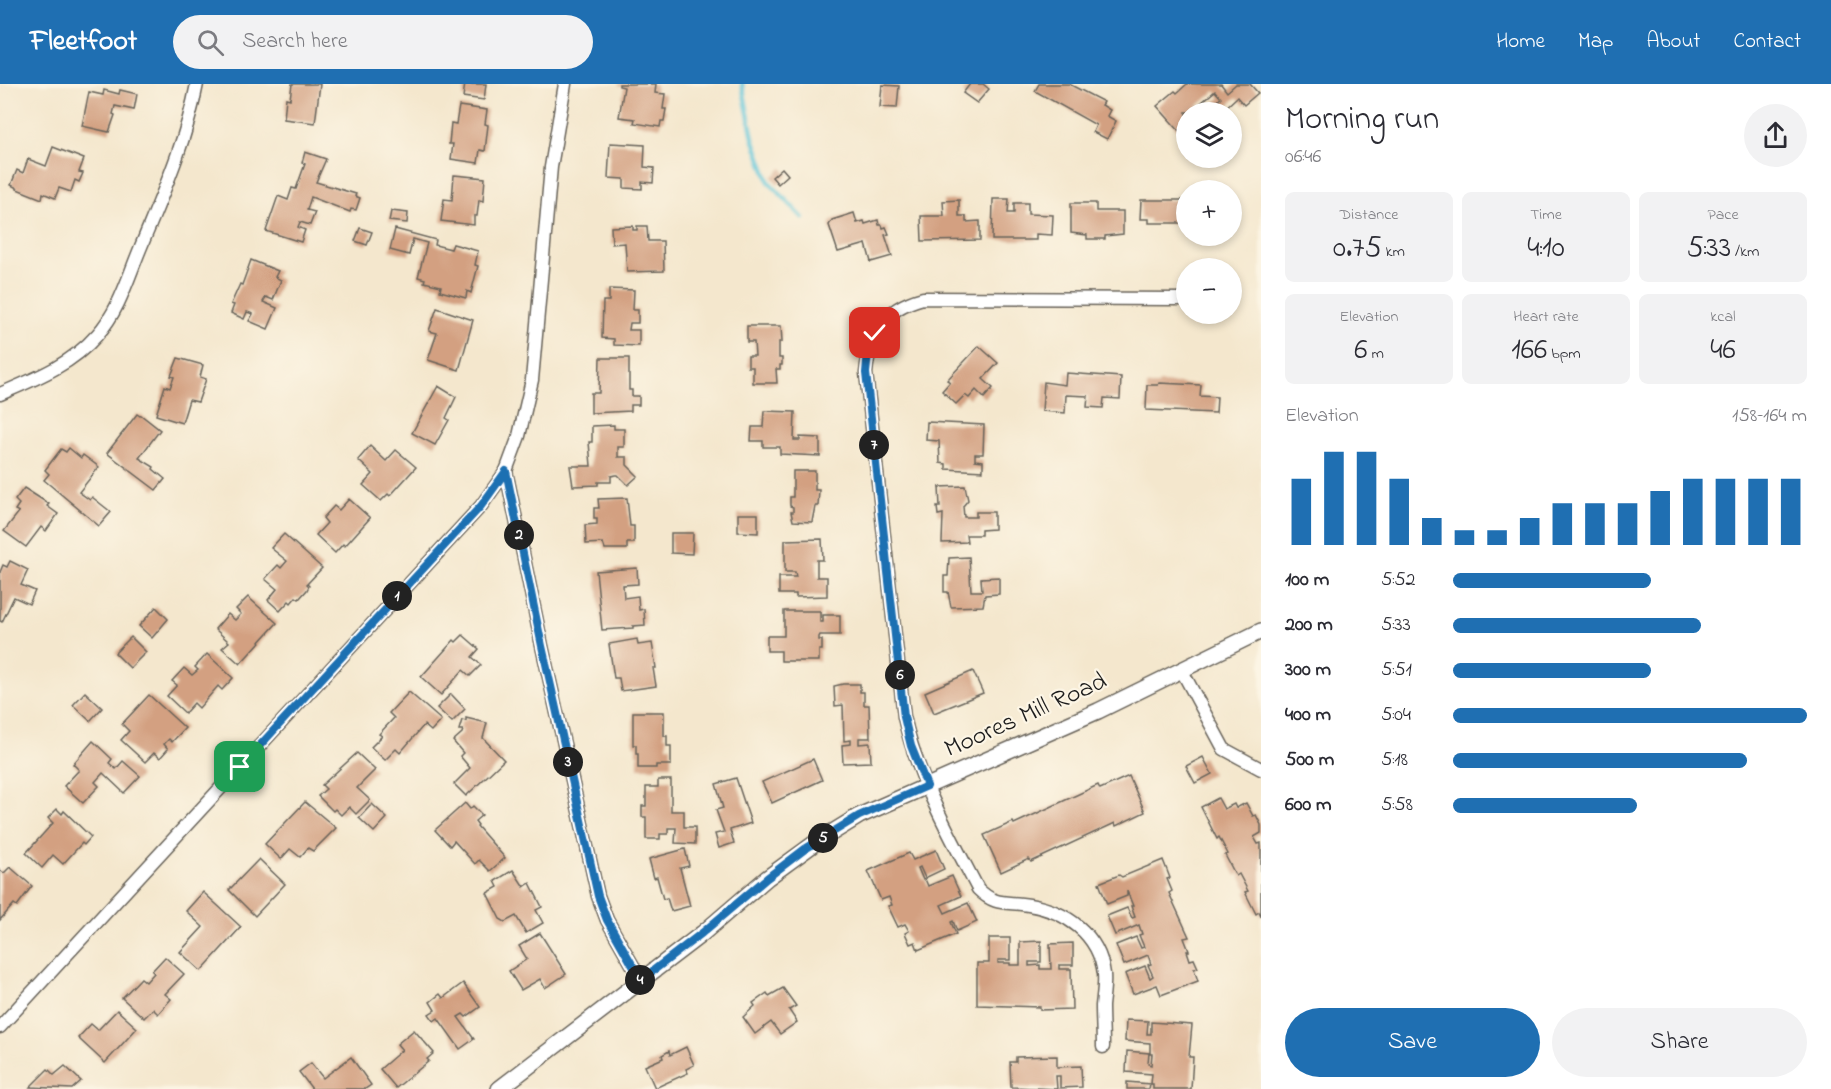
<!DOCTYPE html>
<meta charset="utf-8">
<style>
body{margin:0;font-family:"Indie Flower",sans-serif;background:#f2f2f3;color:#2b2b33;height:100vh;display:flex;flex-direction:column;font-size:22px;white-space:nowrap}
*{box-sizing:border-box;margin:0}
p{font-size:20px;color:#7c7c81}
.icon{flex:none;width:33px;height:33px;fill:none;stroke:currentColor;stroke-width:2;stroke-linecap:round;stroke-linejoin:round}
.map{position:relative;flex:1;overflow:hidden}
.drawer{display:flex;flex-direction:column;background:#fff;width:570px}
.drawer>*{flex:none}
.fabs{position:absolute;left:1176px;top:18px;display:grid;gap:12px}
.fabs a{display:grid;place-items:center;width:66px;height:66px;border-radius:50%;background:#fff;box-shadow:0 3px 9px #0003;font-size:30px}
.pin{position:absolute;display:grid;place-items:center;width:51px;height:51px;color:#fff;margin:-26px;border-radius:12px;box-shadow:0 3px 9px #0006}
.km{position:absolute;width:30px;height:30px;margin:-15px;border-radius:50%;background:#222;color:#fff;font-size:16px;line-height:30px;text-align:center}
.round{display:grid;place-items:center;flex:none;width:63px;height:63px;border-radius:32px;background:#f2f2f3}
.headline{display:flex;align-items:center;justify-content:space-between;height:102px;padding:0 24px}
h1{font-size:33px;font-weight:600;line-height:45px}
.stats{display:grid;grid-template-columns:repeat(3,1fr);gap:9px;height:102px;padding:6px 24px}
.stats div{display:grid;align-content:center;border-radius:9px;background:#f2f2f3;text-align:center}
.stats b{font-size:30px;font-weight:600}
.stats small{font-size:16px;font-weight:400}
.stats p{font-size:16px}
.chart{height:168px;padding:12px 24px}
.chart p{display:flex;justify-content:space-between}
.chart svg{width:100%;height:108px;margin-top:6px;stroke:#1f6fb2;stroke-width:6}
.primary-button{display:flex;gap:12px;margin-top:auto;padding:12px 24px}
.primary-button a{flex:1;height:69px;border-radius:36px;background:#1f6fb2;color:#fff;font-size:24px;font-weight:600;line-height:69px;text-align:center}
.primary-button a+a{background:#f2f2f3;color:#2b2b33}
ul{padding:0 24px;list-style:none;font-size:20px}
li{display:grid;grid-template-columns:96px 72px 1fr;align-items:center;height:45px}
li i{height:15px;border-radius:8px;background:#1f6fb2}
header{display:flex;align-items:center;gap:36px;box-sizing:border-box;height:84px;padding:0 30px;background:#1f6fb2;color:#fff}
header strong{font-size:28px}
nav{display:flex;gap:33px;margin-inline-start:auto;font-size:21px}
.search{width:420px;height:54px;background:#f2f2f3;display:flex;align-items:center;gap:15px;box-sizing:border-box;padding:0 21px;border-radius:33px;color:#7c7c81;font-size:22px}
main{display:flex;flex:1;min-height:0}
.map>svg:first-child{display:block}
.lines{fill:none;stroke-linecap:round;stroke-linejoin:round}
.stream{stroke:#5cc4d8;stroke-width:4.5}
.building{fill:#d3a081}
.minor-casing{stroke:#68635a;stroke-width:15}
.tertiary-casing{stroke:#68635a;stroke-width:18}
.minor{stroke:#fff;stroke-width:12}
.tertiary{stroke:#fff;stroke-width:15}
.route-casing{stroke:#fff;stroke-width:12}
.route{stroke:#1f6fb2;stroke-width:8}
.labels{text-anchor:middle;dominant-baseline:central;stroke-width:4.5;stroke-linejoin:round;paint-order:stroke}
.street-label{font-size:26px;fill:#1c1c1c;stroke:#fcf5e5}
</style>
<header>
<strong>Fleetfoot</strong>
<div class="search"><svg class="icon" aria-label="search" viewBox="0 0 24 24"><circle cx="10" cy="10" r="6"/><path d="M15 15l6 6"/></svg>Search here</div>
<nav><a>Home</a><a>Map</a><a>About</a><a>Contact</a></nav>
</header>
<main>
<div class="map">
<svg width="1261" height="1005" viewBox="0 0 1261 1005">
<rect width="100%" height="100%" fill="#fcf5e5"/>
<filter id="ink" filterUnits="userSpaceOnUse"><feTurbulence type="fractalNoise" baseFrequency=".0167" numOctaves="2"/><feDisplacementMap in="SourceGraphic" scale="12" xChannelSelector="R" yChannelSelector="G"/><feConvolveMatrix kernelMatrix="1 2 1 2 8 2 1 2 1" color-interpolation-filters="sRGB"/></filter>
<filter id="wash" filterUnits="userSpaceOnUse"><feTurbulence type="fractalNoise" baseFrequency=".008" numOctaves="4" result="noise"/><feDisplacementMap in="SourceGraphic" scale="24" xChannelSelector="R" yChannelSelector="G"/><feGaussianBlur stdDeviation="1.35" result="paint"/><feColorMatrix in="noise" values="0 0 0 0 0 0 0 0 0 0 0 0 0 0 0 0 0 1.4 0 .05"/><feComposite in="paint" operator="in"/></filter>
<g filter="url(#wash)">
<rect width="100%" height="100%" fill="#f4e7cd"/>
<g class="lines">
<polyline class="stream" points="742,0 753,54 769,98 803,134"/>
</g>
<g id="blocks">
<g class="building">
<polygon points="292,0 320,0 315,39 284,35 286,14 290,15"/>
<polygon points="465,0 486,0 484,16 463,13"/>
<polygon points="619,0 656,0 655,9 665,10 663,25 666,25 664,37 661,37 660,43 634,39 635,35 619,33 624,3 619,2"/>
<polygon points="970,0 983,0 989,5 977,19 963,9"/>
<polygon points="1039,0 1069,0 1104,18 1102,21 1110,26 1107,32 1116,37 1107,55 1093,48 1096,41 1035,7"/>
<polygon points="1187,0 1221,0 1227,8 1236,0 1250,0 1258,9 1244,21 1237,13 1222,27 1215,18 1221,14 1215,7 1190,28 1186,28 1186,44 1181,49 1157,22 1175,7 1177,9"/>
<polygon points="882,1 899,2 897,24 880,23"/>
<polygon points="104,6 119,10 120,6 137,10 134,26 115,22 113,30 115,31 109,48 82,42 89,8 103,11"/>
<polygon points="459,22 487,26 485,40 488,41 485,67 480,66 478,79 451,75 453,60 449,60 451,39 456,40"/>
<polygon points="610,59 645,61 644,83 654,84 653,99 642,98 642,105 624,104 624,95 608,94"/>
<polygon points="53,63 84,75 79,88 83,89 79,98 75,96 71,108 59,104 55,114 43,109 42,115 17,105 17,104 11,101 17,86 23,89 28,75 46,82"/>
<polygon points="305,68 326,75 316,98 356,110 355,112 360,114 356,126 351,125 350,128 311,113 307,126 315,128 310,141 300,138 298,143 305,146 301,158 266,147 278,112 288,116 292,104 296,105 305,80 302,79"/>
<polygon points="782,84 788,91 778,100 772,93"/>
<polygon points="454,91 485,94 483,117 479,116 477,132 474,132 474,141 441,137 444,115 452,116"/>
<polygon points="993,115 1009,115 1008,129 1014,129 1014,119 1028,119 1028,130 1053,131 1052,151 1036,150 1036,156 992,156"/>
<polygon points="959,116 959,132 966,132 966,138 980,137 980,156 922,157 921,132 944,132 943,117"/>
<polygon points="1141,116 1186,116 1185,139 1149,139 1149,135 1140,135"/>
<polygon points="1071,119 1096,119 1096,127 1123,127 1123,150 1105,152 1105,155 1087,155 1087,151 1071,149"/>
<polygon points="391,127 408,129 407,139 389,137"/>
<polygon points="854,129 857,139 864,137 865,140 878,136 879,141 882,141 883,144 886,143 889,150 885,151 892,172 871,178 866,160 838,168 829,141 832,136"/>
<polygon points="633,142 633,146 637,146 637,142 647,142 648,157 663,157 664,187 627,188 625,159 612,160 611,143"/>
<polygon points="360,144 372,148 367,161 355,157"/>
<polygon points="395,145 436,156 435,161 451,165 453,160 478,167 475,181 478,182 471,209 467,207 466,214 440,207 441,202 424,198 425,195 418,193 427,159 413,155 409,171 390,166"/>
<polygon points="251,176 278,187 275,193 281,196 273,216 266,213 263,218 277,224 268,245 249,237 253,230 247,228 244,235 231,229 234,221 231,220 240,200 242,201"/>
<polygon points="609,205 634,206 633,226 638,226 638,239 630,239 629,246 639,246 639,262 614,261 614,255 602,254 603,217 609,217"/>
<polygon points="437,224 473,236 459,286 428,276 437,249 429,247"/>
<polygon points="747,242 781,242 782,258 779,258 779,274 782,274 782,281 780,281 780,285 776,285 777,299 753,299 753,283 748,283 748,272 755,272 754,258 747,258"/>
<polygon points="979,262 998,279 983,295 993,304 984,314 976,306 969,314 965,311 956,320 942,307 950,298 947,296"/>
<polygon points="178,274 203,281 200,293 206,295 198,318 189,316 182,339 156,331 165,302 170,304 174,293 171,292"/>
<polygon points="600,274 629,274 629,306 632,306 632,312 639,312 639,321 631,321 631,327 591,329 591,309 599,309"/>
<polygon points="1066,289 1121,293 1120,315 1104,314 1103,324 1087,323 1088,312 1066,311 1065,329 1042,327 1044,298 1065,301"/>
<polygon points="1159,299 1201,301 1200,312 1217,313 1216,329 1146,326 1147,301 1158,301"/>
<polygon points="438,302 456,313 446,334 449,336 435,361 412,349"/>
<polygon points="764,327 795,328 794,356 800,356 800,353 820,354 820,372 780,370 780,363 763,363 763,357 751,357 752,343 763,343"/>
<polygon points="137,330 140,332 141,331 160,346 139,374 154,383 153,385 165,395 156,406 107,369"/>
<polygon points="927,338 984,341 983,370 975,370 975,376 983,377 983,387 946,385 946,380 940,379 939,357 926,356"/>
<polygon points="614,341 614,345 624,345 624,363 618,363 618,373 627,373 627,381 638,392 628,401 618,391 616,391 611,392 611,398 598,398 598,401 573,402 570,382 591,382 589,358 592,358 592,342"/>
<polygon points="370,362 386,377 396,366 416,383 390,412 388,410 381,417 363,401 373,390 358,376"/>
<polygon points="69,364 81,374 83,371 99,383 79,408 90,416 92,413 111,428 99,442 44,396 49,390 45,386 61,365 66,368"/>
<polygon points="793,387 815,387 815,406 819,406 818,422 815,422 812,438 793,437 791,428 793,428 793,423 790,422 790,413 793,413"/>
<polygon points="965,402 968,416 963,422 964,433 976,433 976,428 994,428 994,445 981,446 981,451 966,451 967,458 942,459 943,430 938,431 937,423 940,423 939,403"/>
<polygon points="24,404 49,420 47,422 58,430 46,447 41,443 26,463 4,447 19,428 15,426 19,420 15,416"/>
<polygon points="627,414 630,442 634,442 634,459 627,459 627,465 605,465 603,459 586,460 585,441 597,440 597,434 594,434 594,424 599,424 598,415"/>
<polygon points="349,415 370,434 345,462 343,460 335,469 316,451 327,439 323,434 334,422 339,426"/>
<polygon points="738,430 758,430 758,449 738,448"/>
<polygon points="671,449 693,449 692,470 671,469"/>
<polygon points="284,450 322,484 307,500 309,502 307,506 299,515 296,513 291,519 289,517 280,527 268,516 277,505 265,495 278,481 281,484 287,477 271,464"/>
<polygon points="822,455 823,476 817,476 817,493 827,493 827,512 796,513 796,510 779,510 779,493 796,493 795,488 785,488 785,456"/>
<polygon points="969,473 971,507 982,507 981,494 999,493 999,510 985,511 983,522 951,523 948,508 944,508 944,492 948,492 949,474"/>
<polygon points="10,477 28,486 21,501 35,507 29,520 14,513 2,538 0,537 0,488 3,481 7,483"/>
<polygon points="637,484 638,500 623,501 624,514 638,512 639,526 644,525 645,541 633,542 633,544 602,546 596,487"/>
<polygon points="248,513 277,539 240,580 222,564 229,558 215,545 228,530 235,536 241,530 236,525"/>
<polygon points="156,523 168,535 152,554 139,542"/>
<polygon points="784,527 820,527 820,538 823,538 823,531 840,531 840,551 820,551 819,553 819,556 822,556 822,566 819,566 819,577 781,577 781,567 767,567 767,552 784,552"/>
<polygon points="463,551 479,565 472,573 481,581 470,592 463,586 441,611 421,593 454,556 456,558"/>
<polygon points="131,553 146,568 130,584 115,569"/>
<polygon points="637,555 638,561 652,559 656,584 653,584 656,602 621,607 619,594 614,594 609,560"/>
<polygon points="207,570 233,594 222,606 218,602 199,624 194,619 185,629 167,612 177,601 172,597 184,584 192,591 198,586 195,583"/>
<polygon points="973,587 983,609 934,629 925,608"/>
<polygon points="843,600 860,600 860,608 864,608 864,621 869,621 870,654 859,654 859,660 870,659 871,678 843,679 842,661 851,660 851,656 844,657 843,621 835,622 834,602"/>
<polygon points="85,608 102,624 90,637 73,621"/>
<polygon points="409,608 441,636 431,647 424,641 400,669 396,665 385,676 371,663 382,652 379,650 394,634 389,629"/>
<polygon points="451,610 465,625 452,638 437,624"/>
<polygon points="149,611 185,644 172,658 169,655 164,660 168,665 160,674 154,669 145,678 121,656 129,647 122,640"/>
<polygon points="633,628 664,628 664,652 667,652 667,662 671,662 671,681 656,681 656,684 638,684 638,670 636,670 636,661 633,661"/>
<polygon points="466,634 487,639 483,654 504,676 466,712 454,700 470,684 460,672 463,669 453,657 462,649 463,646 459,646 462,636 466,637"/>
<polygon points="93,657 112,675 109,679 116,685 123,677 140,692 124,709 103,689 95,698 99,702 83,719 64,702 79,686 73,680"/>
<polygon points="357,669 375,686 357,704 370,716 356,730 349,723 341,731 335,725 333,727 318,712 326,705 322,701"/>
<polygon points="1203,673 1212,690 1195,699 1186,682"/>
<polygon points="813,675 822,696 772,719 762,698"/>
<polygon points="1129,692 1145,728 1116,742 1115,739 1031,778 1029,775 1001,788 984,751 1013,738 1014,740 1098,701 1100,705"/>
<polygon points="736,694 751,739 730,746 734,759 719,764 715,750 724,748 716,726 723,724 716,700"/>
<polygon points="658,696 671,696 671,727 684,727 684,743 695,743 695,760 675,759 676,744 668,744 668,750 660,750 660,755 646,755 646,733 642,733 642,722 646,722 646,703 658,703"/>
<polygon points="1218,714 1224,725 1234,720 1236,724 1246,719 1253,732 1256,731 1261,741 1261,749 1254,753 1258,760 1261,759 1261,833 1259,828 1256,830 1245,808 1248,807 1239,790 1236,792 1225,771 1228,770 1219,753 1217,755 1201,723"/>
<polygon points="305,718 336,744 313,767 308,764 300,773 290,765 281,775 265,760"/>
<polygon points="465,719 470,725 473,722 482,731 475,737 478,741 477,742 505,774 490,787 479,776 475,780 454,757 450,762 435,746"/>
<polygon points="372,720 387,734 374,748 359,734"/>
<polygon points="57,725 62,730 64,727 91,753 84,761 82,759 63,780 53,771 42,784 26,769 53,739 48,734"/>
<polygon points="685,765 689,782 680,784 690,822 671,827 667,814 663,815 657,793 654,794 649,775"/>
<polygon points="936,766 944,785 925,794 920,783 918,784 923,796 925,795 928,802 952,792 961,812 941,821 945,829 968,819 977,838 957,847 953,837 951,838 956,850 918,866 915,858 910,860 905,849 909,847 905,840 898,843 888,822 892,821 889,813 881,816 868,787 909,769 913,776"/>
<polygon points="259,775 285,800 255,832 229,806"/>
<polygon points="1163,776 1170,794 1167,795 1172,807 1169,809 1189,853 1184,854 1189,867 1187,867 1190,876 1194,875 1198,884 1194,885 1198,897 1161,911 1157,901 1133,910 1125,890 1145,882 1150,894 1153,892 1148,881 1151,880 1148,871 1124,881 1116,861 1136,853 1141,864 1144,863 1139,851 1142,850 1139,841 1115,851 1107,832 1127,824 1132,834 1135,833 1131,822 1133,822 1127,807 1127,812 1107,820 1099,799 1119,791 1122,793"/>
<polygon points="10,783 32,802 17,822 14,820 0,836 0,786 4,789"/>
<polygon points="513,786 524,803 530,799 542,823 536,826 543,839 526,849 516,832 505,838 500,835 487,809 498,803 495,797"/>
<polygon points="203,808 241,843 201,887 180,868 203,843 186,827"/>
<polygon points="540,849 566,890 545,904 540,895 521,906 509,887 527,875 519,862"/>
<polygon points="989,854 1010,854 1010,876 998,876 998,879 1010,879 1010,881 1020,881 1020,858 1041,857 1041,878 1029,878 1029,882 1040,881 1040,885 1051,885 1050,860 1073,859 1073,881 1059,881 1059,885 1071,885 1072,925 1040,926 1040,923 977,921 977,879 989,879"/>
<polygon points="165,873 184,890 165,910 171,915 158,930 153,925 144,934 122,914 141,894 146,898 154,889 152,887"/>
<polygon points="463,899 480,923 466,933 463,930 458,933 474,955 460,965 438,934 434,937 429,930 435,926 430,918 440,910 443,914"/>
<polygon points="783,904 796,922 789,926 797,938 780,950 771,938 755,950 743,933 755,922 753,919 767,909 769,912"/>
<polygon points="117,926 137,944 105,979 78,954 91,940 98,946"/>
<polygon points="1126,936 1148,937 1147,950 1151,950 1151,938 1192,941 1189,973 1193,973 1191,1005 1153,1005 1153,1000 1151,1000 1152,990 1126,988 1127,967 1149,969 1148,980 1151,981 1152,970 1150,970 1150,959 1125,957"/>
<polygon points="414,946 434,969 427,975 429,977 396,1004 380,985 402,966 397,960"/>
<polygon points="686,963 694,981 686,985 688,989 655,1004 645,982 663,974 662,971 669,967 670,971"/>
<polygon points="1057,972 1057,983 1081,982 1082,1003 1060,1004 1060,992 1056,992 1057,1005 1011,1003 1010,978 1016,978 1016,973"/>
<polygon points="351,973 371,1001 365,1005 312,1005 299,988 311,979 323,994"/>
<polygon points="65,982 81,997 72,1005 30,1003 48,985 54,991"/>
<polygon points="1127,998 1150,1000 1149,1005 1127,1005"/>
</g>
</g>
</g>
<g filter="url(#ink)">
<use href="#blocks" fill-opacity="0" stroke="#68635a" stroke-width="1.5"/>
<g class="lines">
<g class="minor-casing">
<g id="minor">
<path d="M0 310C35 295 71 281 97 251 119 227 128 194 140 165 162 111 186 58 197 0"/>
<polyline points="506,387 542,562 598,812 607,836 641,896"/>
<polyline points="1182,587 1224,665 1261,685"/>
<polyline points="0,943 481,422 506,387 519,352 532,296 551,83 565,0"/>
<path d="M1103 963C1103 949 1102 935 1102 922 1103 911 1105 901 1104 890 1099 850 1066 827 1029 821 1006 817 996 823 978 805 949 750 918 695 904 633L866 289C870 249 882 225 923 214L1180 215"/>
</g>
</g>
<g class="tertiary-casing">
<polyline id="tertiary" points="499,1005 703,849 767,794 815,759 859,732 1098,627 1261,547"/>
</g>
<use href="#minor" class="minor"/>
<use href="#tertiary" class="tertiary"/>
</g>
</g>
<g class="lines" filter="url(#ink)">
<g class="route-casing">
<polyline id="route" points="240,683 481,422 506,387 542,562 598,812 607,836 641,896 702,849 767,794 805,765 859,732 927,702 911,662 904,633 866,289 868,268 875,249"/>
</g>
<use href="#route" class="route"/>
</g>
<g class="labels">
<g class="street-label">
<text transform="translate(1026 632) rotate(-24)">Moores Mill Road</text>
</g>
</g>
</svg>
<div class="fabs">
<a><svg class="icon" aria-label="layers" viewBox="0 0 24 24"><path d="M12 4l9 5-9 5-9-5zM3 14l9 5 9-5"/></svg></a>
<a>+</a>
<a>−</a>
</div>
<div class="pin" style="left:240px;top:683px;background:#1e9e55"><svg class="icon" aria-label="arrive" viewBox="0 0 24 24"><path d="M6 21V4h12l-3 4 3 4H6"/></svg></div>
<div class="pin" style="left:875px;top:249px;background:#d93025"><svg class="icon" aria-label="check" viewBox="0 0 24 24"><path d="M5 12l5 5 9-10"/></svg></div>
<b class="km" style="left:397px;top:512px">1</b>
<b class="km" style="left:519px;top:451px">2</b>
<b class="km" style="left:568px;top:678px">3</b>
<b class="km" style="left:640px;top:896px">4</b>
<b class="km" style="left:823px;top:754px">5</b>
<b class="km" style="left:900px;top:591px">6</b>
<b class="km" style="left:874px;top:361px">7</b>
</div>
<section class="drawer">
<div class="headline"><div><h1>Morning run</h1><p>06:46</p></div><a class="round"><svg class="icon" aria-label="share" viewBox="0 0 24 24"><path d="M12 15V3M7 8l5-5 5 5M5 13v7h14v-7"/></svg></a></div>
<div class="stats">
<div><p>Distance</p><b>0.75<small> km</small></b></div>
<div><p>Time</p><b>4:10</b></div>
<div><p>Pace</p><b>5:33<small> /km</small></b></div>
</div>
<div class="stats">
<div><p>Elevation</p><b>6<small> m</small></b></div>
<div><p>Heart rate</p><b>166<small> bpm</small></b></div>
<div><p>kcal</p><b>46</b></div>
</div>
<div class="chart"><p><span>Elevation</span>158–164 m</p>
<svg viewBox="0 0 160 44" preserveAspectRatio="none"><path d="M5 44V17M15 44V6M25 44V6M35 44V17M45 44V33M55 44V38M65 44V38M75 44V33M85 44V27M95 44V27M105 44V27M115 44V22M125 44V17M135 44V17M145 44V17M155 44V17"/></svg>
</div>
<ul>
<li><b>100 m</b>5:52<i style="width:56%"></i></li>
<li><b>200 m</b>5:33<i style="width:70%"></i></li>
<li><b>300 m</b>5:51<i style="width:56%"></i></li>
<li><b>400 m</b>5:04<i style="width:100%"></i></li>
<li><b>500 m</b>5:18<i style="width:83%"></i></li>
<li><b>600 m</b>5:58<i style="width:52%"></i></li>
</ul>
<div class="primary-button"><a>Save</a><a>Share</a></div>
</section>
</main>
